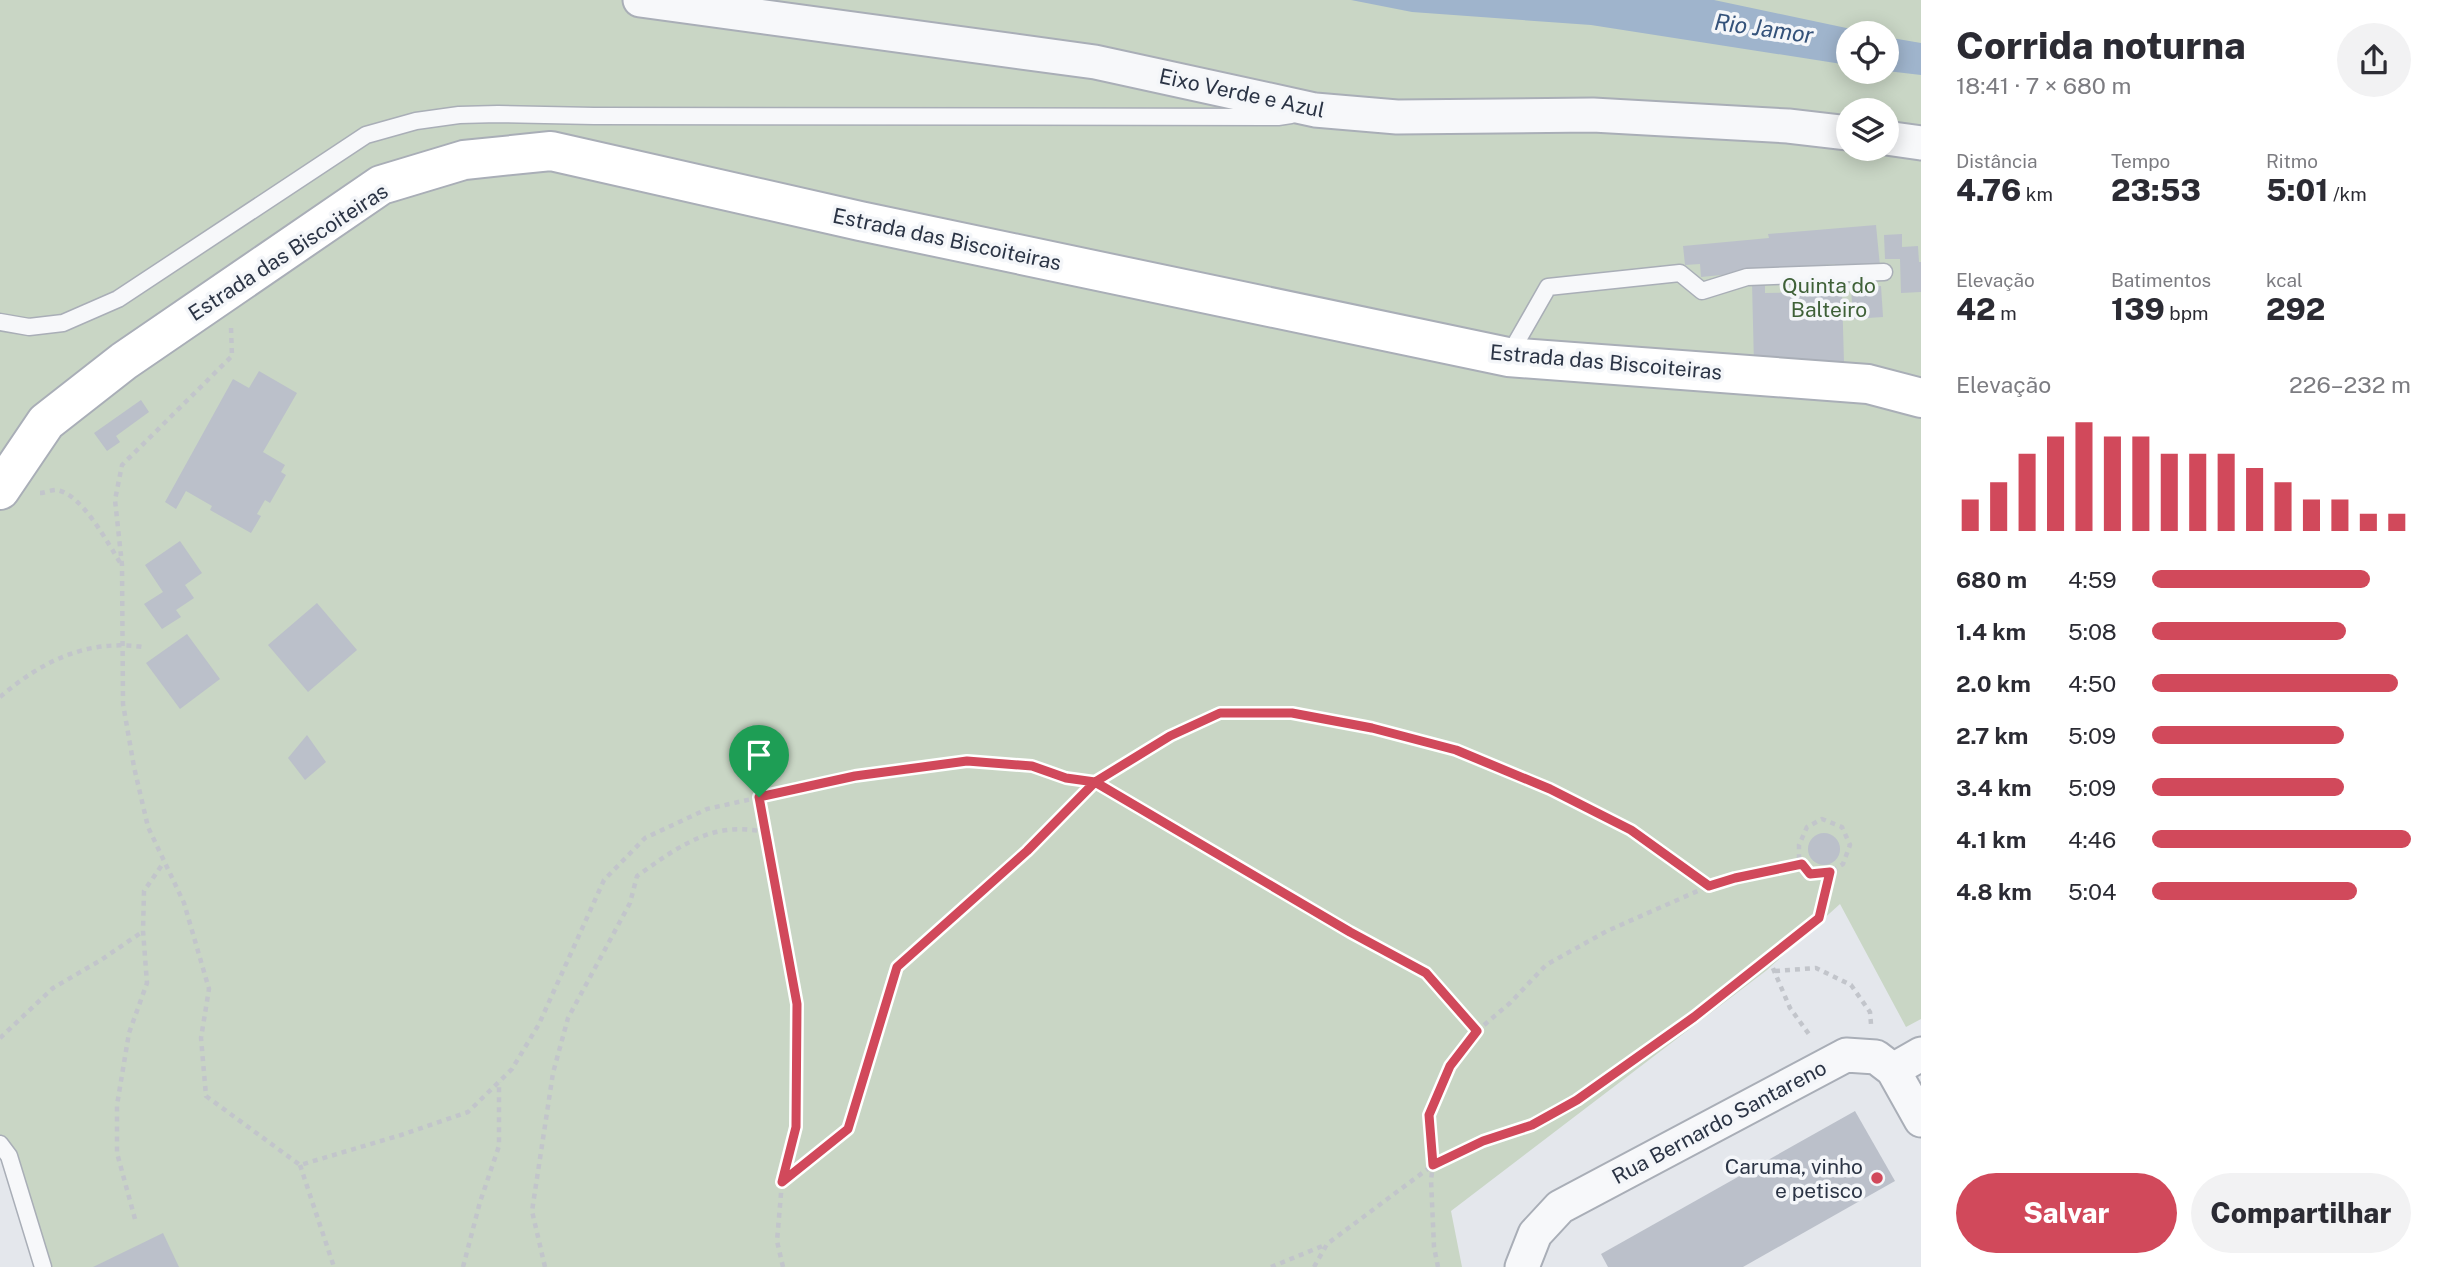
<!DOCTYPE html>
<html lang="pt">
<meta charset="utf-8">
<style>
body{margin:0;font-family:"Public Sans",sans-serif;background:#f2f2f3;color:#2b2b33;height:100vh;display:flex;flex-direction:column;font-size:26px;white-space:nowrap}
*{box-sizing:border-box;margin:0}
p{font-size:23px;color:#7c7c81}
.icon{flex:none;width:38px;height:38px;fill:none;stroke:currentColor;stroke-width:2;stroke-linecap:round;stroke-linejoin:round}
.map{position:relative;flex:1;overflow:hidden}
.drawer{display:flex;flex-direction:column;background:#fff;width:525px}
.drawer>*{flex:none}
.controls{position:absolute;left:1836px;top:21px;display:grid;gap:14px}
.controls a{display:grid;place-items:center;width:63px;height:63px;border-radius:50%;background:#fff;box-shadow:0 4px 18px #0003;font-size:35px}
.pin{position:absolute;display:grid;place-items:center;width:60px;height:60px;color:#fff;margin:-72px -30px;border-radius:50% 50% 50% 0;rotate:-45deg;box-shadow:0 0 7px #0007}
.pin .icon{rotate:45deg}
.round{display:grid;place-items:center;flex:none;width:74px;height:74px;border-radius:37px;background:#f2f2f3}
.headline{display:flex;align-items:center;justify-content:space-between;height:119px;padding:0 35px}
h1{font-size:38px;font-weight:800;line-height:52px}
.stats{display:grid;grid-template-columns:repeat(3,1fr);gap:10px;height:119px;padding:7px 35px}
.stats div{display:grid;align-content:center}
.stats b{font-size:30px;font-weight:800}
.stats small{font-size:19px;font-weight:400}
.stats p{font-size:19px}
.chart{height:196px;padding:14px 35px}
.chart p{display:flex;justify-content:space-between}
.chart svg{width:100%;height:126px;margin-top:7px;stroke:#d1495b;stroke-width:6}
.button{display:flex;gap:14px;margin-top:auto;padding:14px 35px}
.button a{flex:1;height:80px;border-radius:42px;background:#d1495b;color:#fff;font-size:28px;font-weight:800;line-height:80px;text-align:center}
.button a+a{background:#f2f2f3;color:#2b2b33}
ul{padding:0 35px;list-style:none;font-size:23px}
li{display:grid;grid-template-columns:112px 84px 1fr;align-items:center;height:52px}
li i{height:18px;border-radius:9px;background:#d1495b}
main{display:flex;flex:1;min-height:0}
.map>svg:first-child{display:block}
.green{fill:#c9d6c5;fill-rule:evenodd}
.water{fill:#9fb4cc}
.building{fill:#bbc0ca}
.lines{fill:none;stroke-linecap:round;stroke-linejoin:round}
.lane-casing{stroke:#a9aeb7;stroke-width:19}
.street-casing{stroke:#a9aeb7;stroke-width:37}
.secondary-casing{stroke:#a9aeb7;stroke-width:42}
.path{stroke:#c2c5cb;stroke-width:4.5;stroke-dasharray:5 5;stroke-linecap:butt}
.lane{stroke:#f7f8fa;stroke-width:16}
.street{stroke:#f7f8fa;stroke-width:33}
.secondary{stroke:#fff;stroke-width:38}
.route-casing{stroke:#fff;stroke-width:14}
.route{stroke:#d1495b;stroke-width:9}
.poi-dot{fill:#d1495b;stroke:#f4f6f9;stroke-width:2.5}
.labels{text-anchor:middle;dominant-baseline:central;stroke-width:7;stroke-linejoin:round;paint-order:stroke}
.street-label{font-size:21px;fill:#2b3445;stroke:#f4f6f9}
.park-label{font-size:21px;fill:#3f6138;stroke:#f4f6f9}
.poi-label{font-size:21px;fill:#2b3445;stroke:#f4f6f9;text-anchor:end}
.water-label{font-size:23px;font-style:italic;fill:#34527a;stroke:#f4f6f9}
</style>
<main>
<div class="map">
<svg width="1921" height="1267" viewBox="0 0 1921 1267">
<rect width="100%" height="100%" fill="#e4e7ec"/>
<path class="green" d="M0 0H1921V1019L1906 1027 1840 904 1767 970 1451 1211 1462 1267H43L0 1144ZM1848 33H1886V72H1848ZM1848 110H1886V149H1848Z"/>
<g class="water">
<polygon points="1351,0 1714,0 1870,33 1848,33 1848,65 1591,25 1412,12"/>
<polygon points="1886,37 1921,43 1921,75 1887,71"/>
</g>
<g class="building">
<polygon points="1876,225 1880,266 1835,270 1835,264 1701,277 1700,264 1685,265 1683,246 1769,238 1768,234"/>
<polygon points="1902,234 1902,247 1918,246 1919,262 1921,262 1921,292 1901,293 1900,259 1885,259 1884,235"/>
<polygon points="1752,283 1765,283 1765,293 1842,292 1844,363 1754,365"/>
<polygon points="1881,286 1883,317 1853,319 1851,287"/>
<polygon points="259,371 297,393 263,452 285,465 281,472 286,475 270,503 265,500 257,514 261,516 251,533 210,510 212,506 186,491 176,509 165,502 233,379 249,388"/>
<polygon points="141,400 149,412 116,436 120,442 107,451 94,433"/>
<polygon points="180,541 202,573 185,585 194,598 176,610 181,617 162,629 144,604 163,592 145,565"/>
<polygon points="317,603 357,650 308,692 268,645"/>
<polygon points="187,634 220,679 180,709 146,663"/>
<polygon points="307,735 326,762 305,780 288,758"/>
<circle cx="1824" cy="849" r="16"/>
<polygon points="1855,1111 1895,1181 1743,1267 1608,1267 1601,1254"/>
<polygon points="163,1233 179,1267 93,1267"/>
</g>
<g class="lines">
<g class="lane-casing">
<g id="lane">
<polyline points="0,322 29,327 63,323 118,299 366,135 416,121 459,115 498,114 594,116 1278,117 1291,115"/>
<polyline points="1508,357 1548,287 1680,273 1702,291 1747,277 1884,272"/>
<polyline points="0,1144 9,1156 43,1267"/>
</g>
</g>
<g class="street-casing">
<g id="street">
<polyline points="640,0 1095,62 1315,110 1397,117 1593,115 1788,126 1848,133"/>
<polyline points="1886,138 1921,143"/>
<polyline points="1893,1070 1921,1054"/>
<polyline points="1522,1267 1535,1234 1560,1207 1846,1055 1876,1057 1893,1070 1921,1120"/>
</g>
</g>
<g class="secondary-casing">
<polyline id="secondary" points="0,490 46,422 124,361 381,185 464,160 551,151 860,221 1508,357 1868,384 1921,398"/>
</g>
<g class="path">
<polyline points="231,328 232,356 122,465 115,500 122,565 123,704 134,767 148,827 184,903 209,989 201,1038 206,1096 300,1165 401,1135 468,1112 512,1069 539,1024 604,880 645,838 707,809 855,776 967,761 1032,766 1066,778 1095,782 1170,736 1220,713 1292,713 1372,728 1456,750 1550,789 1631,830 1709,886"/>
<path d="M40 493C44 493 51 490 56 490 82 493 108 544 121 564"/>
<path d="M0 697C42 661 87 639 143 647"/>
<polyline points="759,797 797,1004 796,1127 782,1182"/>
<polyline points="1769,959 1790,1008 1811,1037"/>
<polyline points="1775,971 1816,968 1851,985 1870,1012 1871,1024"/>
<polyline points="0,1038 53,988 101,960 142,932"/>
<polyline points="300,1165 334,1267"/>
<polyline points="135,1219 117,1153 117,1105 129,1033 147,983 143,931 144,891 164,862"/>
<polyline points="463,1267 480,1202 499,1146 499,1082"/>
<path d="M545 1267 532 1211 553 1073 568 1018 630 903 637 876C677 848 712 820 764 832"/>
<polyline points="783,1267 777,1241 782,1182 848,1129 897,967 1027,851 1095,782 1350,932 1426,973 1477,1031"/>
<polyline points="1271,1267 1325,1245"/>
<polyline points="1314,1267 1327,1244 1433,1165 1483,1141 1532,1125 1577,1100 1694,1017 1819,918 1830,872 1843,864 1850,845 1842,827 1822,819 1807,827 1799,845 1799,860 1810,874 1830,872"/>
<polyline points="1438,1267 1434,1247 1431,1180 1433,1165 1428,1115 1450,1066 1477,1031 1510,1003 1546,965 1607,931 1709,886 1735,878 1803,864"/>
</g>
<use href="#lane" class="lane"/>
<use href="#street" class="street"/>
<use href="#secondary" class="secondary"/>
</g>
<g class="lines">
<g class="route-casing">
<polyline id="route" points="759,797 855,776 967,761 1032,766 1066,778 1095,782 1170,736 1220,713 1292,713 1372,728 1456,750 1550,789 1631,830 1709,886 1735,878 1802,864 1810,874 1830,872 1819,918 1694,1017 1577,1100 1532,1125 1483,1141 1433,1165 1429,1115 1450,1066 1477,1031 1426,973 1350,932 1095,782 1027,851 897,967 848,1129 782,1182 796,1127 797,1004 759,797"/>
</g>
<use href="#route" class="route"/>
</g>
<circle class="poi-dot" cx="1877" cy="1178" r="7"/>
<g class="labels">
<g class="street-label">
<text transform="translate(1242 93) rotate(12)">Eixo Verde e Azul</text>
<text transform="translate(947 239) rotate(12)">Estrada das Biscoiteiras</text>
<text transform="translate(288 252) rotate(-33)">Estrada das Biscoiteiras</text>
<text transform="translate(1606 362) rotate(5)">Estrada das Biscoiteiras</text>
<text transform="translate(1719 1122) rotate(-28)">Rua Bernardo Santareno</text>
</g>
<g class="park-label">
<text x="1829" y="285">Quinta do<tspan x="1829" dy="24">Balteiro</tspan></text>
</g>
<g class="poi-label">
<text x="1863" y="1166">Caruma, vinho<tspan x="1863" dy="24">e petisco</tspan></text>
</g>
<g class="water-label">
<text transform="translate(1764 28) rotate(8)">Rio Jamor</text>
</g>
</g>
</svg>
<div class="controls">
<a><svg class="icon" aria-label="locate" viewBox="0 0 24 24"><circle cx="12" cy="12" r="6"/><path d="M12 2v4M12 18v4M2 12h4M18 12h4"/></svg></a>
<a><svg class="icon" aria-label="layers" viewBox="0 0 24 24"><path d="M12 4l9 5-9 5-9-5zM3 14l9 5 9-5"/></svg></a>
</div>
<div class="pin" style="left:759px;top:797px;background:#1e9e55"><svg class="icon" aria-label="arrive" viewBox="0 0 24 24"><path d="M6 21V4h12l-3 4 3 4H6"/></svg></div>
</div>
<section class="drawer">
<div class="headline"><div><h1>Corrida noturna</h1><p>18:41 · 7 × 680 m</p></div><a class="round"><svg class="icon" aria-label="share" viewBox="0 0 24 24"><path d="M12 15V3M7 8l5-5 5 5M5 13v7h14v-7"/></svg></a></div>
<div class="stats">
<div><p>Distância</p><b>4.76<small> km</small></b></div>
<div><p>Tempo</p><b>23:53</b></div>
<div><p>Ritmo</p><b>5:01<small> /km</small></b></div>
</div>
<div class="stats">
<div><p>Elevação</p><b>42<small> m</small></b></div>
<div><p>Batimentos</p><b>139<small> bpm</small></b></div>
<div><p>kcal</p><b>292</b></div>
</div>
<div class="chart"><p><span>Elevação</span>226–232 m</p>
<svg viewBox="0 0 160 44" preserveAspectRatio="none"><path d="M5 44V33M15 44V27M25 44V17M35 44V11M45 44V6M55 44V11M65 44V11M75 44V17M85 44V17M95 44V17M105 44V22M115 44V27M125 44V33M135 44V33M145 44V38M155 44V38"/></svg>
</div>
<ul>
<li><b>680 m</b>4:59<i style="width:84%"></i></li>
<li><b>1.4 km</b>5:08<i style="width:75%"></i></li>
<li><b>2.0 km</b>4:50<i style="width:95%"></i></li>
<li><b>2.7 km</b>5:09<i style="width:74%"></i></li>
<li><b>3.4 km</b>5:09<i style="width:74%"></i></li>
<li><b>4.1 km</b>4:46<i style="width:100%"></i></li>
<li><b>4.8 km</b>5:04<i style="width:79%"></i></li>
</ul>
<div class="button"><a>Salvar</a><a>Compartilhar</a></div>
</section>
</main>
